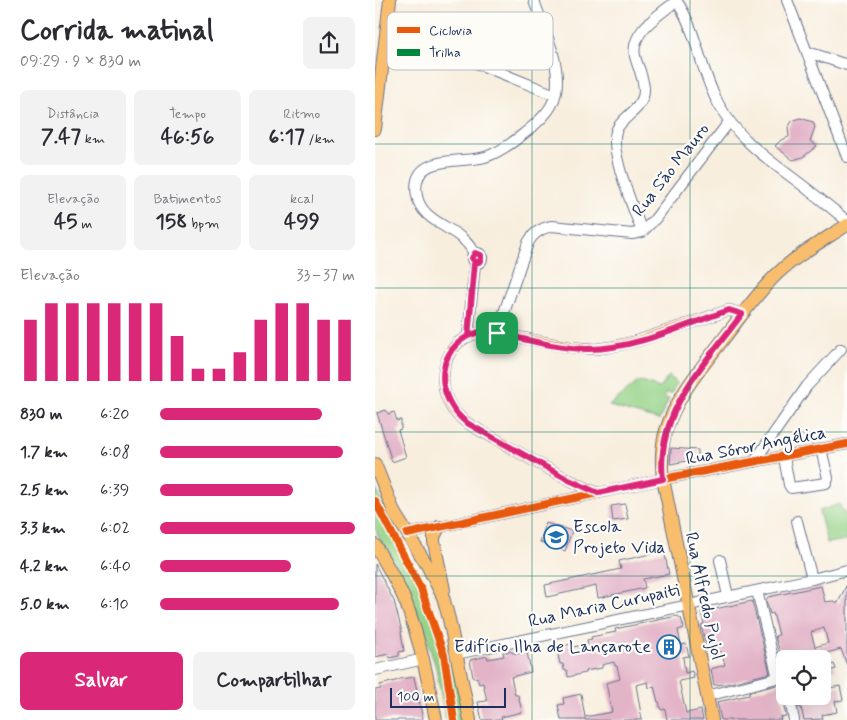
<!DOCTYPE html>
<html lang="pt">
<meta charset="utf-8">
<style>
body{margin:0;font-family:Mynerve,sans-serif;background:#f2f2f3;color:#2b2b33;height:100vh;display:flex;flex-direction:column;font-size:19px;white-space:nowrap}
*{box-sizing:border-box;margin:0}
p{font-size:16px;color:#7c7c81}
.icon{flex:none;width:28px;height:28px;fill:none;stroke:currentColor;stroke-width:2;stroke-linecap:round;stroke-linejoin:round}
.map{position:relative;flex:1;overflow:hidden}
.sheet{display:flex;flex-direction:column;background:#fff;width:375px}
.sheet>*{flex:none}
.controls{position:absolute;left:401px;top:650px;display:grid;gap:10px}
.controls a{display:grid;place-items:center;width:55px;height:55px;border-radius:8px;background:#fff;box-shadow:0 5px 20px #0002;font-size:25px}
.scale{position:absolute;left:15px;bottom:12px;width:116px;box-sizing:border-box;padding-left:5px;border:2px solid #1b2f5e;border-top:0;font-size:14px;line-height:18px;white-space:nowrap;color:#1b2f5e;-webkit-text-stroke:4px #fdfcf7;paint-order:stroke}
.pin{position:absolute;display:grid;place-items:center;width:42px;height:42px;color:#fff;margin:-21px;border-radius:10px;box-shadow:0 2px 8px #0006}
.round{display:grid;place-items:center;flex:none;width:52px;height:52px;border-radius:8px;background:#f2f2f3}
.overview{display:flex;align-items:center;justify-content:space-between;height:85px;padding:0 20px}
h1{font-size:28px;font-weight:700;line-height:38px}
.figures{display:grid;grid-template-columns:repeat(3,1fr);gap:8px;height:85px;padding:5px 20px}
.figures div{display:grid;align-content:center;border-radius:8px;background:#f2f2f3;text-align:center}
.figures b{font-size:21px;font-weight:700}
.figures small{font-size:14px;font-weight:400}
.figures p{font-size:14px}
.chart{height:140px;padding:10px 20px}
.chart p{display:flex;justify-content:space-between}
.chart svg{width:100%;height:90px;margin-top:5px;stroke:#db2777;stroke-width:6}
.action{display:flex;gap:10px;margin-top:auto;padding:10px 20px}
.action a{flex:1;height:58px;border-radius:8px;background:#db2777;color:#fff;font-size:20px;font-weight:700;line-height:58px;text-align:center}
.action a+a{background:#f2f2f3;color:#2b2b33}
ul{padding:0 20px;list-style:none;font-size:16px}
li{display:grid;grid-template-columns:80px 60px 1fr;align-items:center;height:38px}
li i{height:12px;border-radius:6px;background:#db2777}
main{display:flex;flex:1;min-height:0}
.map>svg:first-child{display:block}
.green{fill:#96d389;stroke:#588174}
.building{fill:#e3b4c8;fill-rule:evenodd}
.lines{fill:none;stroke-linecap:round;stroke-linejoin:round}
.minor-casing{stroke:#68728b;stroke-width:12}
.major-casing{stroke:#68728b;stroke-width:14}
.path{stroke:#68728b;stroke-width:1;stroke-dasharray:1 4;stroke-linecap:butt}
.minor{stroke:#fff;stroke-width:10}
.major{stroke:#f9be6d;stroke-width:12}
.quiet{stroke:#00873e;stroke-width:6;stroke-dasharray:12 6;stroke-linecap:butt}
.cycleway-casing{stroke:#fdfcf7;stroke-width:11}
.cycleway{stroke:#e8590c;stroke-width:8}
.route-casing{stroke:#fff;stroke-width:10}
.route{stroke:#db2777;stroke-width:6}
.grid{fill:none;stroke:#0f766e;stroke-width:1;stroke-opacity:0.55}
.labels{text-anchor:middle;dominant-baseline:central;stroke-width:4.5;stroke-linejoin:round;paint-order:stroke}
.street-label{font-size:18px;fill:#1b2f5e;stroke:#fdfcf7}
.poi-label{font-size:18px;fill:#1b2f5e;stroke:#fdfcf7;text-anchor:start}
.key{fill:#fdfcf7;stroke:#b9bec9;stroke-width:1}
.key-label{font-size:14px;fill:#1b2f5e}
</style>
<main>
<section class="sheet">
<div class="overview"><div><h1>Corrida matinal</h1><p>09:29 · 9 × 830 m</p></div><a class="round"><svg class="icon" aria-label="share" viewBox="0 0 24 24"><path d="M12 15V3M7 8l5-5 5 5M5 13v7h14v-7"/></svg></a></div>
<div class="figures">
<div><p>Distância</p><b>7.47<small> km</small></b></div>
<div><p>Tempo</p><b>46:56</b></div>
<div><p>Ritmo</p><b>6:17<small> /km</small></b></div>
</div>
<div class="figures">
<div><p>Elevação</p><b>45<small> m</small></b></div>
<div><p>Batimentos</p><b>158<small> bpm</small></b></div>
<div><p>kcal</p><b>499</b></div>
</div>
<div class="chart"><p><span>Elevação</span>33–37 m</p>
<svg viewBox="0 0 160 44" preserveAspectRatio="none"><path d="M5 44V14M15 44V6M25 44V6M35 44V6M45 44V6M55 44V6M65 44V6M75 44V22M85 44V38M95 44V38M105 44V30M115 44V14M125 44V6M135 44V6M145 44V14M155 44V14"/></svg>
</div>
<ul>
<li><b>830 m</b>6:20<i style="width:83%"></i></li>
<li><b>1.7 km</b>6:08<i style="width:94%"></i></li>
<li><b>2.5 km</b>6:39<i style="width:68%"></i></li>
<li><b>3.3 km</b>6:02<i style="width:100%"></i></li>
<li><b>4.2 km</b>6:40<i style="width:67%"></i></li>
<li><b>5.0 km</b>6:10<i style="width:92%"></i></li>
</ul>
<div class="action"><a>Salvar</a><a>Compartilhar</a></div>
</section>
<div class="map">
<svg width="472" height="720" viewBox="0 0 472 720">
<rect width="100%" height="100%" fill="#fdfcf7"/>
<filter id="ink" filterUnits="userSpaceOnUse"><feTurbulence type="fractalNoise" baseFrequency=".02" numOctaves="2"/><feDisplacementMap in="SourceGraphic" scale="10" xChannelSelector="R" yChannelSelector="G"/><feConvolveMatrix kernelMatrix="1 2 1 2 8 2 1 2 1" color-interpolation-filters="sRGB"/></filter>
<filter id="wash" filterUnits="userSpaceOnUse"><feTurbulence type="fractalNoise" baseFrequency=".0096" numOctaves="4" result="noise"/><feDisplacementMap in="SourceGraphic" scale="20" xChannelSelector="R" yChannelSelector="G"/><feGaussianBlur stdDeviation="1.12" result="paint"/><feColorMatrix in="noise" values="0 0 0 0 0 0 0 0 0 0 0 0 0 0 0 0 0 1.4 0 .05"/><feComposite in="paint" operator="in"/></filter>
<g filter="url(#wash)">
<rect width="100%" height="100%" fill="#f8eede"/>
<g class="green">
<polygon points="294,376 302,383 296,394 291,393 289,398 294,399 284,420 234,406 264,381 284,388"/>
<polygon points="0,487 77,652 90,720 71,720 61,667 33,585 6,542 0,528"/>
<polygon points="464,504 472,518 472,540 452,543 444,511"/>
</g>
<g id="blocks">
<g class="building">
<polygon points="425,118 438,122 440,127 435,141 442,146 428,157 418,160 400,146 406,140 414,137 413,128 417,121"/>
<polygon points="11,410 13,414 19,412 22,421 26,420 26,429 23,430 31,457 17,462 2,413"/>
<polygon points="296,448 323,450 323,459 295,464"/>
<polygon points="250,504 253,519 238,521 236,506"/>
<polygon points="171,523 197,531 190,551 165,542"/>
<polygon points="289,551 294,574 268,579 270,588 223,598 221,586 172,597 170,585 246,569 244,561"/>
<polygon points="0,564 19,601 27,632 26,632 29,651 24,652 24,656 15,658 14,654 0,657"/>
<path d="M472 584V665L466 649 438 657 439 659H407L400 636 404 635 398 613 395 614 391 600 393 597 446 586 450 602 458 601 463 603ZM449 628 453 643 440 647 436 632Z"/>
<polygon points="377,601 395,673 351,684 339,685 336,669 350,665 346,651 337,654 334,645 331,646 326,625 329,624 326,612"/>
<polygon points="302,616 306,618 309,628 303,630 306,645 311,644 314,656 308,657 310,673 317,671 319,678 304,681 311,713 326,710 328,720 292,720 290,709 286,710 284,702 283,702 279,686 274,688 273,682 261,685 267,720 210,720 210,718 208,719 208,720 186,720 183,705 189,704 188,698 206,694 210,717 237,712 231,683 245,679 242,666 240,666 239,662 227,665 227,668 210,671 210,673 193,677 192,670 189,670 188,664 185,664 183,655 188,646 197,644 198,647 213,644 212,640 217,639 216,637 241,632 240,629"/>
<polygon points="134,651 141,654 152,652 156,672 136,677 140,695 143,695 147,712 126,717 127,720 107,720 103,702 112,701 108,683 104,684 102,677 98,678 95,660 112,656 113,659 129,656 128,652"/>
<polygon points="459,664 461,669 451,672 455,688 465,686 468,700 460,701 462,712 447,715 448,719 429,720 426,707 423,708 422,700 435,696 448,696 448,668"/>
<polygon points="39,677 48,720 0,720 0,690 6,689 5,685 24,680 25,679"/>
<polygon points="410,683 410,691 405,692 411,716 405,717 406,720 346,720 342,702 374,695 374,692"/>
</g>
</g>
</g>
<g filter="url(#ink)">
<use href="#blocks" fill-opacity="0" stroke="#68728b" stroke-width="1"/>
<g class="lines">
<g class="minor-casing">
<g id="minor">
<path d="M301 0C322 30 325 70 343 103 365 144 401 164 436 192 448 201 460 211 472 221"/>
<polyline points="412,0 472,157"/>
<polyline points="12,27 180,95"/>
<polyline points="433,52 472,65"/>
<path d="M267 232C260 211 232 148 242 129 248 117 264 111 268 97 271 88 267 79 265 71 263 66 261 61 260 56 255 31 285 15 301 1"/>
<circle cx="102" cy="258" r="5"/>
<path d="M99 254C88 227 47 225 42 196 34 153 85 164 110 157 128 152 167 122 176 106 180 99 182 89 182 81 182 53 167 26 159 0"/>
<path d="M122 333 153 243C158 233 166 228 177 226L257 234 267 232 280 219 354 122"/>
<polyline points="93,336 100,263"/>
<polyline points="409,457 414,485 416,488 451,483 453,478 446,449"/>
<polyline points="379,462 432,386 466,349"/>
<path d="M223 493C188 478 155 459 122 440 107 431 89 424 78 410 67 394 65 372 74 355 84 336 102 331 122 333L195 347 220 349 235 347 262 341 354 310 367 314"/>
<polyline points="422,521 437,579"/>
<polyline points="32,534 288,479 472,444"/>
<polyline points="345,560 353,596"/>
<polyline points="382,591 403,678"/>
<polyline points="81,654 437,579 472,570"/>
<polyline points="0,670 49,659"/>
<polyline points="332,696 410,676"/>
<polyline points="414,696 419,720"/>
</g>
</g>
<g class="major-casing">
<g id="major">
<polyline points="0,129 15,0"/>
<polyline points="0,464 20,514 52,565 68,597 74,619 95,720"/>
<polyline points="64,527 59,537 59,542 69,590"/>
<path d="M0 545C11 564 23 583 31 603 45 641 53 680 61 720"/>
<path d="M337 720 288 479C286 462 286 446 291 430 302 395 328 366 350 337 367 315 383 292 403 273 423 254 449 240 472 225"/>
</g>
</g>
<g class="path">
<polyline points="30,550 49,587 68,643"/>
<polyline points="75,676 81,720"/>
</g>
<use href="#minor" class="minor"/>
<use href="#major" class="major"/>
<polyline class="quiet" points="93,336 100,263"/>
<g class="cycleway-casing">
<g id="cycleway">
<path d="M223 493C188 478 155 459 122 440 107 431 89 424 78 410 67 394 65 372 74 355 84 336 102 331 122 333L195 347 220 349 235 347 262 341 354 310 367 314"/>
<polyline points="0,501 46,589 69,655 79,720"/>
<polyline points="32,534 288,479 472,444"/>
</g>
</g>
<use href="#cycleway" class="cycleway"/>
</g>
</g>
<g class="lines" filter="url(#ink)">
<g class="route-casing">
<path id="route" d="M122 333 104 332 93 336 100 262 97 258 100 253 106 255V259L104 262H100L99 264 93 336C57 356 63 401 92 423L194 480 223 493 288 479C280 412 330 364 367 314L354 310C310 325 260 349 213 349 185 349 149 339 122 333"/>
</g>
<use href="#route" class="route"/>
</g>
<path class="grid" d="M157 0V720M315 0V720M0 144H472M0 288H472M0 432H472M0 576H472"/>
<defs>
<g id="school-ring" transform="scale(1.25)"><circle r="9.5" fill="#fdfcf7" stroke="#1f6fb2" stroke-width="1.5"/><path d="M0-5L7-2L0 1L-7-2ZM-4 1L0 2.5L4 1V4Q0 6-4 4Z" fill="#1f6fb2"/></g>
<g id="building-ring" transform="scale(1.25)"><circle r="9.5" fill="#fdfcf7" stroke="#1f6fb2" stroke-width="1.5"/><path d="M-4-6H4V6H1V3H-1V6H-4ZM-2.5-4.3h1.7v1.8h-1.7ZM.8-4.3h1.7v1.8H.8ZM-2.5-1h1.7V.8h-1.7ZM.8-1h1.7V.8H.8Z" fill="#1f6fb2"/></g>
</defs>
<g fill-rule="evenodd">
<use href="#school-ring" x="181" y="537"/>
<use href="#building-ring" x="294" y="647"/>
</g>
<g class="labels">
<g class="street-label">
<text transform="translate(296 170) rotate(-52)">Rua São Mauro</text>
<text transform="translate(381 446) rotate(-11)">Rua Sóror Angélica</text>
<text transform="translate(329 596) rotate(78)">Rua Alfredo Pujol</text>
<text transform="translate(229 606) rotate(-12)">Rua Maria Curupaiti</text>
</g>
<g class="poi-label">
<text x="198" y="527">Escola<tspan x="198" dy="21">Projeto Vida</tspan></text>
<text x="276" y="647" text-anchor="end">Edifício Ilha de Lançarote</text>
</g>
</g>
<rect x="12" y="12" width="166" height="58" rx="8" class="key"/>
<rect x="22" y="27" width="23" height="6" fill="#e8590c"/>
<rect x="22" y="49" width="23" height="7" fill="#00873e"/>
<g class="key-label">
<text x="54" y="35">Ciclovia</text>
<text x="54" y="57">Trilha</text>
</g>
</svg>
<div class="controls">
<a><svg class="icon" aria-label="locate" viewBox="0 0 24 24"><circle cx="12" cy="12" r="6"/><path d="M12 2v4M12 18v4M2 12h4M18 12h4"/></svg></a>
</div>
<div class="scale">100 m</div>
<div class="pin" style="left:122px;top:333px;background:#1e9e55"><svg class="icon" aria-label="arrive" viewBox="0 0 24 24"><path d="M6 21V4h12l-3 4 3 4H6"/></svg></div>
</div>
</main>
